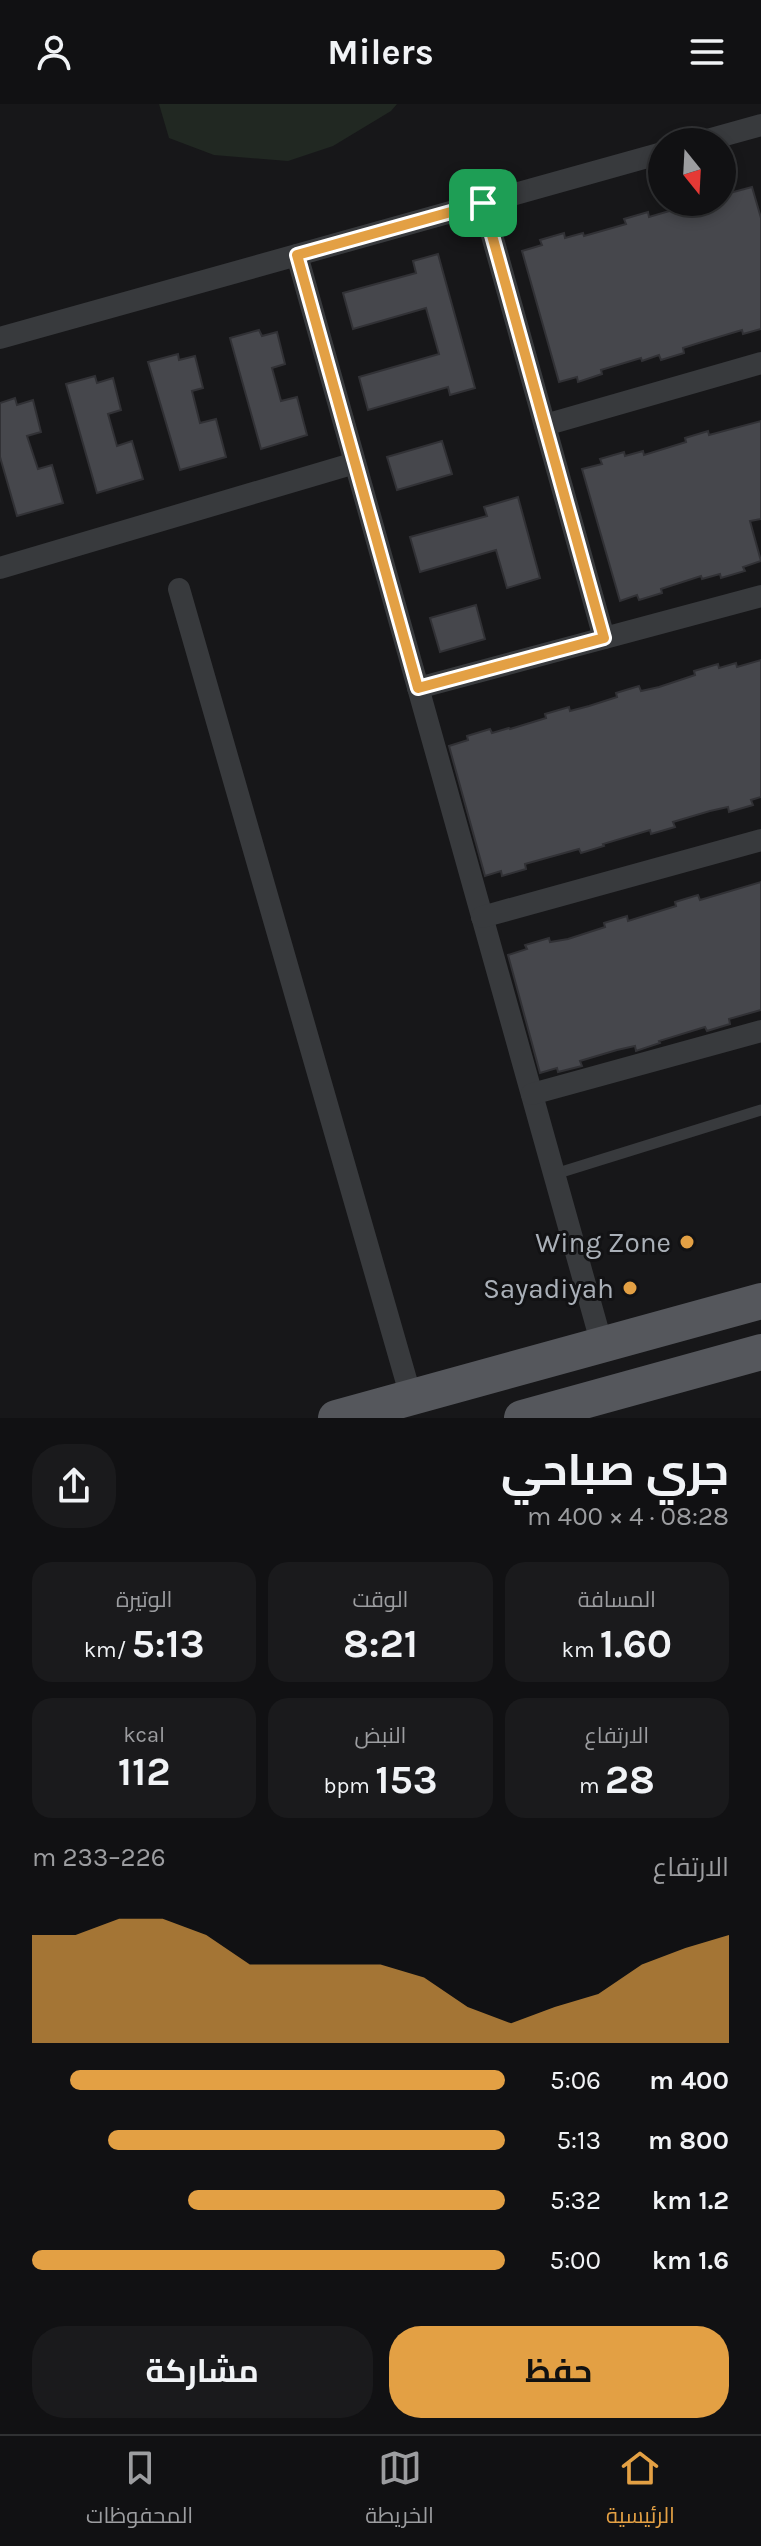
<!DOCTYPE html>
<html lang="ar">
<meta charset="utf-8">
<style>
body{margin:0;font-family:Karla,Cairo,sans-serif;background:#1a1a1c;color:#f1f3f6;direction:rtl;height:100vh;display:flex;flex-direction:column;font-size:30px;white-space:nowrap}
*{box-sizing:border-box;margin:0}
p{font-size:26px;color:#9c9da0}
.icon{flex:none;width:44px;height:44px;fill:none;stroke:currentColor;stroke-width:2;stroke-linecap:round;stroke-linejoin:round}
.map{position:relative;height:1314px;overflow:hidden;direction:ltr}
.panel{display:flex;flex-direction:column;background:#111113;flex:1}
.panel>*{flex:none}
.needle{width:52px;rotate:162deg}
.controls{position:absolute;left:648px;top:24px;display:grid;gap:16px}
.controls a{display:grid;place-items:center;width:88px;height:88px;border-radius:50%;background:#111113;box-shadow:0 4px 12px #0003,0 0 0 2px #303133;font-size:40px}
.pin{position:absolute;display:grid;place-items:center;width:68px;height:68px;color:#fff;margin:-34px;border-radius:16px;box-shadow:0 4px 12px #0006}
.round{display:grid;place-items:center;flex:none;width:84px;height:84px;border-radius:32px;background:#1a1a1c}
.summary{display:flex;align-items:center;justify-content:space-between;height:136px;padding:0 32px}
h1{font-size:44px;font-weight:700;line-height:60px}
.metrics{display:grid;grid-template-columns:repeat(3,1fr);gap:12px;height:136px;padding:8px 32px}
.metrics div{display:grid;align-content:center;border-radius:20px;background:#1a1a1c;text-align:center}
.metrics b{font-size:40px;font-weight:700}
.metrics small{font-size:22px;font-weight:400}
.metrics p{font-size:22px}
.chart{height:224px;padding:16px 32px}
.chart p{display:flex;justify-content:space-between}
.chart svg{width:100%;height:144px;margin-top:8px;fill:#e3a044;opacity:.7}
.primary-button{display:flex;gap:16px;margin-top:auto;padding:16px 32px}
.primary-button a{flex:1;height:92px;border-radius:32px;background:#e3a044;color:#111;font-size:32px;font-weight:700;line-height:92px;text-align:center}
.primary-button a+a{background:#1a1a1c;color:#f1f3f6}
ul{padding:0 32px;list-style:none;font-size:26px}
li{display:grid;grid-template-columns:128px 96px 1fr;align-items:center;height:60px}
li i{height:20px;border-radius:10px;background:#e3a044}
header{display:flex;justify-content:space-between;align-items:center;height:104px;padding:0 32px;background:#111113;font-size:36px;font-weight:700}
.menu{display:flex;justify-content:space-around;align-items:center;height:112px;border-top:2px solid #303133;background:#111113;font-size:22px;color:#9c9da0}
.menu a{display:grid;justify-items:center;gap:4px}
.menu .on{color:#e3a044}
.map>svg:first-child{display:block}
.green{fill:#212822}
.building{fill:#46474c;stroke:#313135;stroke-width:2}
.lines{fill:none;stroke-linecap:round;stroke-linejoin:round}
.service{stroke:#383a3d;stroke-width:11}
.minor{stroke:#383a3d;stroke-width:22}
.primary{stroke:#55575c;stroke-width:36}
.route-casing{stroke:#fff;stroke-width:16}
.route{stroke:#e3a044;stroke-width:10}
.poi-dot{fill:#e3a044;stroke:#121214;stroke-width:3}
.labels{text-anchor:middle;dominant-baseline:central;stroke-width:6;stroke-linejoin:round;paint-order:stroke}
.poi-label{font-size:28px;fill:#aab0b8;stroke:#121214;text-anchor:end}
</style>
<header><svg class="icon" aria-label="menu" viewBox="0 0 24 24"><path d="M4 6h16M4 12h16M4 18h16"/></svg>Milers<svg class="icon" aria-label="person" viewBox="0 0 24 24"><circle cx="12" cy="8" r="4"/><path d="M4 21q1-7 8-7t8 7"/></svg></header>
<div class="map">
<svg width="761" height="1314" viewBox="0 0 761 1314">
<rect width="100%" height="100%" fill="#171719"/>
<polygon class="green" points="159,0 397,0 391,7 333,42 288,57 214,51 169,34"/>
<g class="building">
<polygon points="752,83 761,114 761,225 743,230 742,226 702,238 683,244 684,249 661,256 659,251 642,257 641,254 601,266 602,270 578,278 577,273 559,278 522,147 542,141 540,136 564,129 565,134 583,129 584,132 626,120 624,115 648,108 649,113 700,98 722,98 722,91"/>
<polygon points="438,150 475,284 450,291 448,283 368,306 359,273 439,250 426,204 353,225 343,189 416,169 413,157"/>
<polygon points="259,226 262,232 277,228 285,260 272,264 281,297 297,293 307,331 261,345 230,234"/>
<polygon points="178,250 179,256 195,252 203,284 192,287 200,319 216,315 226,353 180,366 148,258"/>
<polygon points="95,272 97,279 113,274 121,306 108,310 117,342 132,337 143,375 97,389 66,280"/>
<polygon points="15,294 17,301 33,296 41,328 27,332 38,365 52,361 63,399 17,412 0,353 0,299"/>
<polygon points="761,317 761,415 750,417 761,457 743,463 745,467 721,474 720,470 702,475 701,472 661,485 662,489 639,496 637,491 620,497 582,365 602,360 600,355 624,348 625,352 643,347 644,351 686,338 685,334 708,327 709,331"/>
<polygon points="442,337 452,370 397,386 387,353"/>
<polygon points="518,393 540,474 507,484 496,446 420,468 410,433 487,412 484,403"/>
<polygon points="476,501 485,535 440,548 430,514"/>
<polygon points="761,556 761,693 751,696 753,701 729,708 728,703 710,707 673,718 675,723 651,730 650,726 603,740 604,742 581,749 579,745 525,760 526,765 502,772 501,767 485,772 449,642 468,636 467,632 490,625 492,629 509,624 510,625 546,614 545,610 569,603 570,607 589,602 617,593 616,589 639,582 641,587 659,583 695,571 694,567 718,560 719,564 736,559 737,563"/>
<polygon points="761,778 761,906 729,915 730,920 707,927 705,923 659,937 660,939 636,947 635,942 617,946 580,957 582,962 558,968 557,964 540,969 508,851 527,845 525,841 549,834 550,838 568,835 605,823 604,819 627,812 628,817 676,802 675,798 698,791 700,796"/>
</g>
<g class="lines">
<polyline class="service" points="555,1070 761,1006"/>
<g class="minor">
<polyline points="700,38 761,21"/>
<polyline points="483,99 604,534"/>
<polyline points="297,151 602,1241"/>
<polyline points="0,234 662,49"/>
<polyline points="545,321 761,259"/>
<polyline points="0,464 355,359"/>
<polyline points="179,485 411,1293"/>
<polyline points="418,584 761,492"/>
<polyline points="482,813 761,736"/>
<polyline points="532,990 761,927"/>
</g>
<g class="primary">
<polyline points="336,1314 761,1197"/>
<polyline points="522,1314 761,1248"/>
</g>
</g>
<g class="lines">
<g class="route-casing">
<polygon id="route" points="483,99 604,534 418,584 297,151"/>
</g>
<use href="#route" class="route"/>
</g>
<g class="poi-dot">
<circle cx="687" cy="1138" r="8"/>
<circle cx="630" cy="1184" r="8"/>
</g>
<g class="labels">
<g class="poi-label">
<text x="671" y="1138">Wing Zone</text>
<text x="614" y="1184">Sayadiyah</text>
</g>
</g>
</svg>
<div class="controls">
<a><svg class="needle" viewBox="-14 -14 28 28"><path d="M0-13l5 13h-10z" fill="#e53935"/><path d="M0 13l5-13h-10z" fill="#9c9da0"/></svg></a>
</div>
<div class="pin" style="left:483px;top:99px;background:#1e9e55"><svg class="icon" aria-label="arrive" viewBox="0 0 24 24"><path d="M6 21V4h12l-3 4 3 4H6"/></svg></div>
</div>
<section class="panel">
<div class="summary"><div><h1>جري صباحي</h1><p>08:28 · 4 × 400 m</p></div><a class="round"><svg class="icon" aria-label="share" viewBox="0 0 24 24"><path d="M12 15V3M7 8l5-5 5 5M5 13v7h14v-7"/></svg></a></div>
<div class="metrics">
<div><p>المسافة</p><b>1.60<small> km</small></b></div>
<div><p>الوقت</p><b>8:21</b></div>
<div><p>الوتيرة</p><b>5:13<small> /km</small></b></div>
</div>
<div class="metrics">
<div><p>الارتفاع</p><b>28<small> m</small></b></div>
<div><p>النبض</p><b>153<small> bpm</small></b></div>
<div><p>kcal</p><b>112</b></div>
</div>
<div class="chart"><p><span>الارتفاع</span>226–233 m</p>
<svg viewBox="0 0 160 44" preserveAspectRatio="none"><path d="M0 44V11L10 11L20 6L30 6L40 11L50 20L60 20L70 20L80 20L90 24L100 33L110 38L120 33L130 29L140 20L150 15L160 11V44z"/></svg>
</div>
<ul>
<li><b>400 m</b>5:06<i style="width:92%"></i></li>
<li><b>800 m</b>5:13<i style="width:84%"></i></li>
<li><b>1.2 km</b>5:32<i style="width:67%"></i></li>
<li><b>1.6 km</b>5:00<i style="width:100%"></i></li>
</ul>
<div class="primary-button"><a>حفظ</a><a>مشاركة</a></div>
</section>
<nav class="menu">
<a class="on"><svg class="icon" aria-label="home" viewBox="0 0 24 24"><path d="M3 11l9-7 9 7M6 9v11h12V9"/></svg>الرئيسية</a>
<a><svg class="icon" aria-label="map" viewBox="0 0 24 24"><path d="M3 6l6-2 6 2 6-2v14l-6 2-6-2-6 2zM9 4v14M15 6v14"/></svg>الخريطة</a>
<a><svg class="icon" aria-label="saved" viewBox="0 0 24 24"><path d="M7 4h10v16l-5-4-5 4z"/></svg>المحفوظات</a>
</nav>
